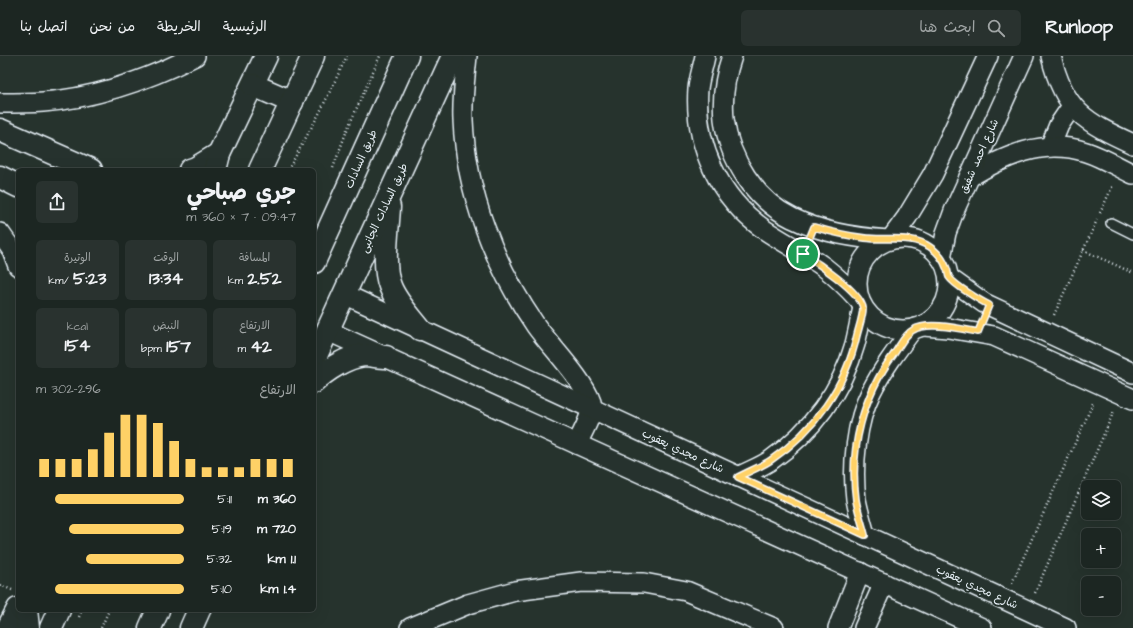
<!DOCTYPE html>
<html lang="ar">
<meta charset="utf-8">
<style>
body{margin:0;font-family:"Architects Daughter","Playpen Sans Arabic",sans-serif;background:#29322f;color:#f1f3f6;direction:rtl;height:100vh;display:flex;flex-direction:column;font-size:15px;white-space:nowrap}
*{box-sizing:border-box;margin:0}
p{font-size:13px;color:#a0a5a5}
.icon{flex:none;width:22px;height:22px;fill:none;stroke:currentColor;stroke-width:2;stroke-linecap:round;stroke-linejoin:round}
.map{position:relative;flex:1;overflow:hidden;direction:ltr}
.sheet{position:absolute;left:16px;top:112px;width:300px;height:444px;display:flex;flex-direction:column;background:#1c2622;border-radius:6px;box-shadow:0 4px 16px #0002,0 0 0 1px #3a4340;direction:rtl}
.sheet>*{flex:none}
.fabs{position:absolute;left:1081px;top:424px;display:grid;gap:8px}
.fabs a{display:grid;place-items:center;width:40px;height:40px;border-radius:6px;background:#1c2622;box-shadow:0 4px 16px #0002,0 0 0 1px #3a4340;font-size:20px}
.pin{position:absolute;display:grid;place-items:center;width:34px;height:34px;color:#fff;margin:-17px;border:2px solid #fff;border-radius:50%;box-shadow:0 1px 4px #0007}
.round{display:grid;place-items:center;flex:none;width:42px;height:42px;border-radius:6px;background:#29322f}
.overview{display:flex;align-items:center;justify-content:space-between;height:68px;padding:0 20px}
h1{font-size:22px;font-weight:700;line-height:30px}
.stats{display:grid;grid-template-columns:repeat(3,1fr);gap:6px;height:68px;padding:4px 20px}
.stats div{display:grid;align-content:center;border-radius:6px;background:#29322f;text-align:center}
.stats b{font-size:17px;font-weight:700}
.stats small{font-size:11px;font-weight:400}
.stats p{font-size:11px}
.chart{height:112px;padding:8px 20px}
.chart p{display:flex;justify-content:space-between}
.chart svg{width:100%;height:72px;margin-top:4px;stroke:#ffd166;stroke-width:6}
ul{padding:0 20px;list-style:none;font-size:13px}
li{display:grid;grid-template-columns:64px 48px 1fr;align-items:center;height:30px}
li i{height:10px;border-radius:5px;background:#ffd166}
header{display:flex;align-items:center;gap:24px;box-sizing:border-box;height:56px;padding:0 20px;background:#1c2622;border-bottom:1px solid #3a4340}
header strong{font-size:19px}
nav{display:flex;gap:22px;margin-inline-start:auto;font-size:14px}
.search{width:280px;height:36px;background:#29322f;display:flex;align-items:center;gap:10px;box-sizing:border-box;padding:0 14px;border-radius:6px;color:#a0a5a5;font-size:15px}
.map>svg:first-child{display:block}
.lines{fill:none;stroke-linecap:round;stroke-linejoin:round}
.service-casing{stroke:#e8f1f8;stroke-width:12}
.minor-casing{stroke:#e8f1f8;stroke-width:22}
.tertiary-casing{stroke:#e8f1f8;stroke-width:25}
.secondary-casing{stroke:#e8f1f8;stroke-width:25}
.path{stroke:#e8f1f8;stroke-width:2.5;stroke-dasharray:1 3;stroke-linecap:butt}
.service{stroke:#26332d;stroke-width:9}
.minor{stroke:#26332d;stroke-width:19}
.tertiary{stroke:#26332d;stroke-width:22}
.secondary{stroke:#26332d;stroke-width:22}
.route-casing{stroke:#fff;stroke-width:8}
.route{stroke:#ffd166;stroke-width:5}
.labels{text-anchor:middle;dominant-baseline:central;stroke-width:4;stroke-linejoin:round;paint-order:stroke}
.street-label{font-size:11px;fill:#e8f1f8;stroke:#26332d}
</style>
<header>
<strong>Runloop</strong>
<div class="search"><svg class="icon" aria-label="search" viewBox="0 0 24 24"><circle cx="10" cy="10" r="6"/><path d="M15 15l6 6"/></svg>ابحث هنا</div>
<nav><a>الرئيسية</a><a>الخريطة</a><a>من نحن</a><a>اتصل بنا</a></nav>
</header>
<div class="map">
<svg width="1133" height="572" viewBox="0 0 1133 572">
<rect width="100%" height="100%" fill="#26332d"/>
<filter id="ink" filterUnits="userSpaceOnUse"><feTurbulence type="fractalNoise" baseFrequency=".025" numOctaves="2"/><feDisplacementMap in="SourceGraphic" scale="8" xChannelSelector="R" yChannelSelector="G"/><feConvolveMatrix kernelMatrix="1 2 1 2 8 2 1 2 1" color-interpolation-filters="sRGB"/></filter>
<g filter="url(#ink)">
<g class="lines">
<g class="service-casing">
<polyline id="service" points="1111,167 1133,178"/>
</g>
<g class="minor-casing">
<g id="minor">
<path d="M467 0C465 21 462 43 463 64 466 137 494 209 536 270 551 291 583 323 591 346 594 359 582 376 577 388"/>
<path d="M705 0C703 11 699 22 698 33 694 89 719 142 765 174 784 187 805 197 824 211 837 221 848 232 859 244"/>
<path d="M732 0C725 20 722 42 724 63 729 103 755 144 792 162 823 177 855 182 889 184"/>
<path d="M1051 0C1064 55 1085 66 1133 88"/>
<path d="M0 47C14 47 29 47 43 46 97 42 147 24 195 0"/>
<polyline points="1050,91 1059,69 1072,50"/>
<path d="M969 121C1005 100 1043 82 1086 96 1102 101 1118 111 1133 118"/>
<polyline points="0,177 12,194 18,210"/>
<circle cx="903" cy="228" r="46"/>
<polyline points="891,183 907,161 933,118 988,0"/>
<polyline points="941,202 946,177 954,155 1024,0"/>
<polyline points="949,222 984,247 1133,317"/>
<polyline points="344,238 1066,572"/>
<polyline points="924,270 948,272 994,280 1133,343"/>
<polyline points="328,275 982,572"/>
<path d="M738 421C749 415 761 411 771 404 811 376 842 335 855 288 858 276 860 264 863 252"/>
<path d="M865 479C862 467 858 455 856 443 852 410 856 366 871 336 882 314 897 294 912 274"/>
<polyline points="410,572 468,548 515,535 581,526 644,527 686,535 774,572"/>
<polyline points="838,572 860,516"/>
<polyline points="864,572 884,527"/>
</g>
</g>
<g class="tertiary-casing">
<g id="tertiary">
<polyline points="0,74 91,114"/>
<polyline points="190,114 196,112 219,98"/>
<polyline points="215,114 219,98 266,0"/>
<polyline points="0,121 18,130"/>
<path d="M389 151C388 173 382 210 390 230 396 246 410 260 420 273"/>
<polyline points="314,304 453,0"/>
<path d="M314 326C326 314 347 301 364 299 371 299 379 301 386 301"/>
<polyline points="8,572 18,553"/>
<polyline points="191,572 199,554"/>
</g>
</g>
<g class="secondary-casing">
<g id="secondary">
<polyline points="253,29 292,46"/>
<polyline points="260,114 313,0"/>
<polyline points="314,206 407,0"/>
<polyline points="26,554 28,572"/>
<polyline points="51,572 59,554"/>
<polyline points="150,572 158,554"/>
</g>
</g>
<g class="path">
<polyline points="333,112 347,74 380,0"/>
<polyline points="288,114 319,58 347,0"/>
<polyline points="1100,157 1113,129"/>
<polyline points="1083,194 1133,217"/>
<polyline points="1054,259 1097,164"/>
<polyline points="1012,527 1094,345"/>
<polyline points="0,529 12,534"/>
<polyline points="1035,537 1114,355"/>
<polyline points="79,561 82,554"/>
<polyline points="101,572 109,554"/>
</g>
<use href="#service" class="service"/>
<use href="#minor" class="minor"/>
<use href="#tertiary" class="tertiary"/>
<use href="#secondary" class="secondary"/>
</g>
</g>
<g class="lines" filter="url(#ink)">
<g class="route-casing">
<path id="route" d="M814 171C831 176 848 180 865 182 888 185 910 178 930 191 938 196 944 205 947 213 948 215 948 219 949 221 954 229 981 245 989 249L978 276C961 273 928 265 913 274 905 278 899 291 894 298 863 339 849 393 856 444 858 456 862 467 865 479L738 421C749 415 761 411 771 404 814 375 846 330 857 279 859 271 863 260 863 252 861 236 816 206 803 198Z"/>
</g>
<use href="#route" class="route"/>
</g>
<g class="labels">
<g class="street-label">
<text transform="translate(979 100) rotate(-66)">شارع احمد شفيق</text>
<text transform="translate(361 103) rotate(-66)">طريق السادات</text>
<text transform="translate(384 152) rotate(-65)">طريق السادات الجانبى</text>
<text transform="translate(683 395) rotate(25)">شارع مجدي يعقوب</text>
<text transform="translate(977 531) rotate(25)">شارع مجدي يعقوب</text>
</g>
</g>
</svg>
<div class="fabs">
<a><svg class="icon" aria-label="layers" viewBox="0 0 24 24"><path d="M12 4l9 5-9 5-9-5zM3 14l9 5 9-5"/></svg></a>
<a>+</a>
<a>−</a>
</div>
<div class="pin" style="left:803px;top:198px;background:#1e9e55"><svg class="icon" aria-label="arrive" viewBox="0 0 24 24"><path d="M6 21V4h12l-3 4 3 4H6"/></svg></div>
<section class="sheet">
<div class="overview"><div><h1>جري صباحي</h1><p>09:47 · 7 × 360 m</p></div><a class="round"><svg class="icon" aria-label="share" viewBox="0 0 24 24"><path d="M12 15V3M7 8l5-5 5 5M5 13v7h14v-7"/></svg></a></div>
<div class="stats">
<div><p>المسافة</p><b>2.52<small> km</small></b></div>
<div><p>الوقت</p><b>13:34</b></div>
<div><p>الوتيرة</p><b>5:23<small> /km</small></b></div>
</div>
<div class="stats">
<div><p>الارتفاع</p><b>42<small> m</small></b></div>
<div><p>النبض</p><b>157<small> bpm</small></b></div>
<div><p>kcal</p><b>154</b></div>
</div>
<div class="chart"><p><span>الارتفاع</span>296–302 m</p>
<svg viewBox="0 0 160 44" preserveAspectRatio="none"><path d="M5 44V33M15 44V33M25 44V33M35 44V27M45 44V17M55 44V6M65 44V6M75 44V11M85 44V22M95 44V33M105 44V38M115 44V38M125 44V38M135 44V33M145 44V33M155 44V33"/></svg>
</div>
<ul>
<li><b>360 m</b>5:11<i style="width:87%"></i></li>
<li><b>720 m</b>5:19<i style="width:78%"></i></li>
<li><b>1.1 km</b>5:32<i style="width:66%"></i></li>
<li><b>1.4 km</b>5:10<i style="width:87%"></i></li>
</ul>
</section>
</div>
